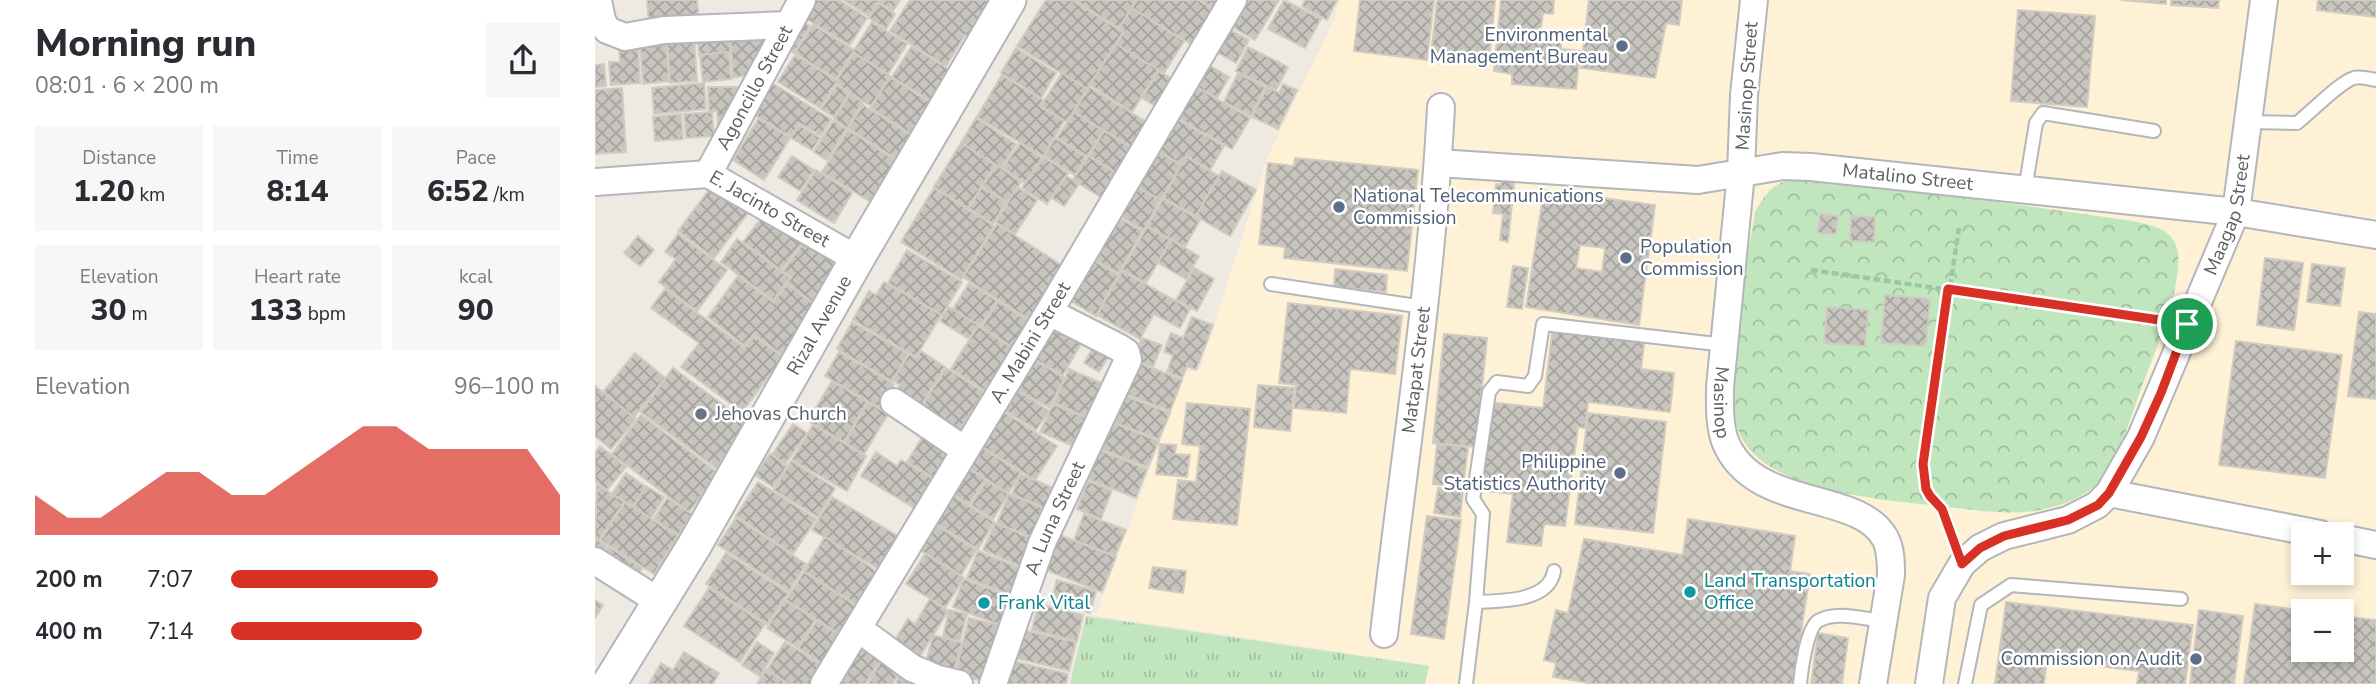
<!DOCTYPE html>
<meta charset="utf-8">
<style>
body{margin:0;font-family:"Nunito Sans",sans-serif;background:#f7f7f7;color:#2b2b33;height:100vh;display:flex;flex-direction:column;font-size:26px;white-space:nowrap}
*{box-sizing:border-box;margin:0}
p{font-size:23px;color:#7c7c81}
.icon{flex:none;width:38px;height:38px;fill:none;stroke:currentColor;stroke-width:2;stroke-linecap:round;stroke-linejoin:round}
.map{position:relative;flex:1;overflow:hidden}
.panel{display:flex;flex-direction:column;background:#fff;width:595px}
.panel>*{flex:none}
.controls{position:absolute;left:1696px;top:522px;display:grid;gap:14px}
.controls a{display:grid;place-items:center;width:63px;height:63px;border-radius:0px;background:#fff;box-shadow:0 4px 10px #0003;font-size:35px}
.pin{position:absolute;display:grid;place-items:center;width:60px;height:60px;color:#fff;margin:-30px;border:4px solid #fff;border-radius:50%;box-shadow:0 2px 7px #0007}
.round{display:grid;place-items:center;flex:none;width:74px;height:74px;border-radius:0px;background:#f7f7f7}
.summary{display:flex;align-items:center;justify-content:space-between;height:119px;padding:0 35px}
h1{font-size:38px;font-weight:800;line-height:52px}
.metrics{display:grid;grid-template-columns:repeat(3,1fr);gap:10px;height:119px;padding:7px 35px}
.metrics div{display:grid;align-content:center;border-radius:0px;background:#f7f7f7;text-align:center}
.metrics b{font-size:30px;font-weight:800}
.metrics small{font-size:19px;font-weight:400}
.metrics p{font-size:19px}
.chart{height:196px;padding:14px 35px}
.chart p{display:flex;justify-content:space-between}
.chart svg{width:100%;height:126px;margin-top:7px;fill:#d93025;opacity:.7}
ul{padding:0 35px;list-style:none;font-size:23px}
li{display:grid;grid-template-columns:112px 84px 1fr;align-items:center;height:52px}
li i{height:18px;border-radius:9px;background:#d93025}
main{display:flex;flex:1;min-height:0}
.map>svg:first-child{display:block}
.commercial{fill:#fef1d6;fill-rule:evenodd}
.grass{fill:url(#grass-tufts)}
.park{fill:url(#park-crowns)}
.building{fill:url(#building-cross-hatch);stroke:#d2cbc0;stroke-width:2;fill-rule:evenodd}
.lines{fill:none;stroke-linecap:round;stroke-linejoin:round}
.service-casing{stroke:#b3b6ba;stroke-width:16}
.minor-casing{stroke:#b3b6ba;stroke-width:30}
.tertiary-casing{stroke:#b3b6ba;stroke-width:37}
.path{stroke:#98c9a1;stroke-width:4.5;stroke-dasharray:7 3.5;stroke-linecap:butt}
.service{stroke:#fff;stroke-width:12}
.minor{stroke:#fff;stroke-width:26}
.tertiary{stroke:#fff;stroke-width:33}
.route-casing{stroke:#fff;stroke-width:14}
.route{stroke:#d93025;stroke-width:9}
.service-dot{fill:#5c6f8a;stroke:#fff;stroke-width:2.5}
.worship-dot{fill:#6b7280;stroke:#fff;stroke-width:2.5}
.culture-dot{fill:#0f9aa8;stroke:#fff;stroke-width:2.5}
.labels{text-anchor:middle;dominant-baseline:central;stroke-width:5;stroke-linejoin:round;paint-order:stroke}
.service-label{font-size:19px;fill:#4e5e75;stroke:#fff;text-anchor:end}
.street-label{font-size:19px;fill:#5a5f63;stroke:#fff}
.worship-label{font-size:19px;fill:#5b616d;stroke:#fff;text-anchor:start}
.culture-label{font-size:19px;fill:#0d838f;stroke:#fff;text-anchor:start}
</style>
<main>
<section class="panel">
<div class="summary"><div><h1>Morning run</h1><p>08:01 · 6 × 200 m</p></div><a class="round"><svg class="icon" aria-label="share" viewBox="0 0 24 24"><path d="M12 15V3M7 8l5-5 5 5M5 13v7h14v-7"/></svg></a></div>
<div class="metrics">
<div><p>Distance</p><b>1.20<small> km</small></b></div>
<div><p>Time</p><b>8:14</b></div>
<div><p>Pace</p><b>6:52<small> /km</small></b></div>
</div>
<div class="metrics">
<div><p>Elevation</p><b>30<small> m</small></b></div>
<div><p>Heart rate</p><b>133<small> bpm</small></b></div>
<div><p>kcal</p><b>90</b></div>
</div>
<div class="chart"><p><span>Elevation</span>96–100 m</p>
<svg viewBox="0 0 160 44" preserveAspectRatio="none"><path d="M0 44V30L10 38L20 38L30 30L40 22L50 22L60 30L70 30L80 22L90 14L100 6L110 6L120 14L130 14L140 14L150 14L160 30V44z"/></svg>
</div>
<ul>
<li><b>200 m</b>7:07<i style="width:63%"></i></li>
<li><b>400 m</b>7:14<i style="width:58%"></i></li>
</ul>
</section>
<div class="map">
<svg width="1781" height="684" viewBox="0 0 1781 684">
<defs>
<pattern id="grass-tufts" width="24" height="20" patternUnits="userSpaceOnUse" patternTransform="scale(1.75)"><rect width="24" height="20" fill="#c1e6be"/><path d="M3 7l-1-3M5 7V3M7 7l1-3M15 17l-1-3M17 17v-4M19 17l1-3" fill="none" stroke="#a0be9e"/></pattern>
<pattern id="park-crowns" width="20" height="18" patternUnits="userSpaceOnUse" patternTransform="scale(1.75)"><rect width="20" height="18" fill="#c1e6be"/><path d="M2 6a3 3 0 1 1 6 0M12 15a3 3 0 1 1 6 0" fill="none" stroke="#a0be9e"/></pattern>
<pattern id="building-cross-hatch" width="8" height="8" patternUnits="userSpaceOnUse" patternTransform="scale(1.75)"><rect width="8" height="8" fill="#c8c5bf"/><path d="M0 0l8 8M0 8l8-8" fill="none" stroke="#a5a39f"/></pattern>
</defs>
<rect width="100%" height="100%" fill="#eeeae2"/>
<path class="commercial" d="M745 0H1781V684H830L834 665 490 614 502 612 591 372 605 369 673 156 739 20ZM1708 534H1746V572H1708ZM1708 611H1746V649H1708Z"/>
<polygon class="grass" points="491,616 834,666 830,684 475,684"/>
<path class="park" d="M1228 177 1538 221C1553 225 1571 227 1579 241 1586 253 1583 270 1581 283 1575 319 1558 355 1546 389 1536 416 1527 448 1512 472 1508 478 1503 484 1498 488 1478 503 1453 510 1429 512 1401 514 1372 509 1344 506 1289 500 1168 492 1144 432 1126 388 1152 262 1160 212 1179 177 1191 179 1228 177Z"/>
<g class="building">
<polygon points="52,0 102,0 104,19 54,24"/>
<polygon points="212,0 244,0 272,18 255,45 203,14"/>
<polygon points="249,0 305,0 298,11 283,2 274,16"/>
<polygon points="315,0 405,0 379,41 370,35 351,66 295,31"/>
<polygon points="451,0 476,0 528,32 492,89 422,46"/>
<polygon points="479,0 541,0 524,28"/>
<polygon points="542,0 603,0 626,14 604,49 537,8"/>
<polygon points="604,0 632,0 624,12"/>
<polygon points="646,0 684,0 660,40 632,24"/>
<polygon points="689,0 726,19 710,48 673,29"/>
<polygon points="710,0 742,0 732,20 707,6"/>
<polygon points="765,0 839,0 832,60 759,51"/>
<polygon points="842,0 900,0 894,61 836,55"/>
<polygon points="906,0 959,0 958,14 948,13 945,32 966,34 966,49 985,51 981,89 917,84 917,74 899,71"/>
<polygon points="994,0 1087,0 1084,25 1071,23 1060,78 986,68"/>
<polygon points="1526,0 1571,0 1571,4"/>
<polygon points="1576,0 1624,0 1623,8 1576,5"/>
<polygon points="1723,0 1781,0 1781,17 1722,10"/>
<polygon points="283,3 300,14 291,29 274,18"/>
<polygon points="537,8 589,41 569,73 521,44 529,31 524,28"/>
<polygon points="1423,10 1500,16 1492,107 1416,101"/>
<polygon points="201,18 215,26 199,53 185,44"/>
<polygon points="277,22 312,44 293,74 258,52"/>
<polygon points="218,25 259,50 241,79 200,53"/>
<polygon points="630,27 654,40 641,63 618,50"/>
<polygon points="182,31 158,74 138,78 135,34"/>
<polygon points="134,32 135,52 104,55 102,35"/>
<polygon points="99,35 102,81 75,83 72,37"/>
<polygon points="71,42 74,81 48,84 45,44"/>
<polygon points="521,44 563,70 537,112 495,85"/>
<polygon points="43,46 45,83 16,85 14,62 25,62 24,47"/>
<polygon points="317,46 364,76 344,106 297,77"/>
<polygon points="653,47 693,67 681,90 641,71"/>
<polygon points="421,48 461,73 446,98 406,73"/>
<polygon points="134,52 136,79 108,82 105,55"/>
<polygon points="259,53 295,76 276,106 240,83"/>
<polygon points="200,55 242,81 225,108 183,82"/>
<polygon points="605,60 634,77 622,98 592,82"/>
<polygon points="9,64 11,86 0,87 0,65"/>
<polygon points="564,71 584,83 567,110 547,98"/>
<polygon points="467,73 492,89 472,122 446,106"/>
<polygon points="643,73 670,87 656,116 629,102"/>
<polygon points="407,75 448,100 445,106 469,121 448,156 382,117"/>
<polygon points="295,77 344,108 324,139 276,108"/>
<polygon points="592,82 655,118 637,149 574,113"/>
<polygon points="109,83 111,109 59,114 57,88"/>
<polygon points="177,83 236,119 226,136 204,123 196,137 158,114"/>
<polygon points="688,84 702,90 683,129 657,117 672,87 684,93"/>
<polygon points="242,85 254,93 239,117 226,109"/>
<polygon points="113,87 148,87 135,124 123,125 122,111 114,112"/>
<polygon points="494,87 558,126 543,151 479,112"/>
<polygon points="27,88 31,152 0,154 0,90"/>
<polygon points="255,94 268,102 252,128 239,119"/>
<polygon points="268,105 324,140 309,164 253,128"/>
<polygon points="117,112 119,136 91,138 89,114"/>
<polygon points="479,112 508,131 492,156 462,138"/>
<polygon points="86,114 88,139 60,141 58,117"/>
<polygon points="578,117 629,146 615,170 591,156 586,164 560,150"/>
<polygon points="164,118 195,138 169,180 138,160"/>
<polygon points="381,118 421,144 406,168 366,143"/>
<polygon points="238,121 251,129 232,160 219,152"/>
<polygon points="204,125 225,138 217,150 196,138"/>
<polygon points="253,130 308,165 282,206 227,172"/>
<polygon points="509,131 543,152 527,176 494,156"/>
<polygon points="460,138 491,157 480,175 449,156"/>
<polygon points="366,143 400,165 373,208 339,187"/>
<polygon points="425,143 447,158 430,183 408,168"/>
<polygon points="556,148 586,165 566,200 535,183"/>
<polygon points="197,156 219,170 205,191 183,177"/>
<polygon points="493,156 527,177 512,201 478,180"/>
<polygon points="449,157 473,173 452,204 427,188"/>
<polygon points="591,157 624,176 601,216 568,198"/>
<polygon points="700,158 823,170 812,271 689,258 690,247 664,244 673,163 699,166"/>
<polygon points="402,165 426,182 413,202 388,186"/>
<polygon points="221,170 257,193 239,223 202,200"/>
<polygon points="627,171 661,190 635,236 601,216"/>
<polygon points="907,173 920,175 913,242 905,240 908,214 898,213 901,184 906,185"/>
<polygon points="471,176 484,184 469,206 457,198"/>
<polygon points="121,181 157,208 119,258 83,231"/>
<polygon points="538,185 565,200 549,230 521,214"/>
<polygon points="387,187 411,202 398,224 374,208"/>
<polygon points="422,187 442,200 420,234 401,222"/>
<polygon points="339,188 399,226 366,279 306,242"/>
<path d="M949 190 1060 205 1044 325 931 307ZM985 245 1010 248 1007 272 981 268Z"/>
<polygon points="568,199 605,220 590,247 552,226"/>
<polygon points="171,212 209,240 186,270 148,242"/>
<polygon points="1225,214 1243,216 1241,234 1223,233"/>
<polygon points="1256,216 1280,217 1279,242 1255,241"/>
<polygon points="522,217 547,231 524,273 494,257"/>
<polygon points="402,224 471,268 438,322 368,277"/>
<polygon points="552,227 576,240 551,283 527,270"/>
<polygon points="83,234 132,270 102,311 64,282 81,259 70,252"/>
<polygon points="43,236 59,250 45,266 29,253"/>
<polygon points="142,239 195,278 178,300 126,262"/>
<polygon points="211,240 251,270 224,307 192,283 197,277 188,271"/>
<polygon points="576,240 604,256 591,279 563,263"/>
<polygon points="312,250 367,282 347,315 293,283"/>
<polygon points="494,258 523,275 501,316 471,298"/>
<polygon points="1670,258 1708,263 1699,330 1662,325"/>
<polygon points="1717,264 1750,268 1745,306 1712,302"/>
<polygon points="918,266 933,268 927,309 912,307"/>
<polygon points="599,268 619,279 602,311 581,300"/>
<polygon points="740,269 792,275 791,292 739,287"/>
<polygon points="527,271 595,309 585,328 559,314 545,339 502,315"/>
<polygon points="143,276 178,302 192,284 224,308 189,356 159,334 150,346 113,317"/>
<polygon points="289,282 346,315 321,357 258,320 274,291 281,295"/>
<polygon points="374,283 402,301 385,326 358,309"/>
<polygon points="70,289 150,348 159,336 188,357 147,412 86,367 104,343 56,308"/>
<polygon points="1290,295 1335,299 1331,346 1286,343"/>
<polygon points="403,301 438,324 422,350 387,327"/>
<polygon points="693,303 807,316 800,374 755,369 751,413 699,408 701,385 684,383"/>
<polygon points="354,307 383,325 374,339 345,321"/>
<polygon points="1232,307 1273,310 1270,346 1229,343"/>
<polygon points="1764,312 1781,314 1781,399 1753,396"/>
<polygon points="597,317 618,325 601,370 592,366 587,378 572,372 578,355 569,352 576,333 588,338"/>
<polygon points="257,322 313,354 297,381 242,349"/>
<polygon points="456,324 487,342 468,375 436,357"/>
<polygon points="958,325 1050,337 1046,369 1079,373 1075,412 993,402 990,428 983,427 970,526 949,524 946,546 912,542 918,494 883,490 894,402 948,408"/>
<polygon points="383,326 418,348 391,391 356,369"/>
<polygon points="849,334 892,338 881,447 838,443"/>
<polygon points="547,338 567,345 558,367 538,359"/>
<polygon points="1641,341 1747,355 1730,478 1624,465"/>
<polygon points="498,347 514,356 504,372 489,363"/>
<polygon points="326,351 350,367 321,413 297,397 305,385 298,380 314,354 321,358"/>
<polygon points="244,352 299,384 285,408 230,376"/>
<polygon points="40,353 70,378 39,417 8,392"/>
<polygon points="435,358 470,378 454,407 419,388"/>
<polygon points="535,359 587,380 575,411 523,391"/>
<polygon points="78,368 153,423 121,468 46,412"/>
<polygon points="351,368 389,392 361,435 324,411"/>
<polygon points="474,369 511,385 496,419 459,403"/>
<polygon points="237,381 272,402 249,442 213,421"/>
<polygon points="663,385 699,388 695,431 659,427"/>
<polygon points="0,386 41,419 16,449 0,436"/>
<polygon points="421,389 454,411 441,430 408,409"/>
<polygon points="530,396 575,413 564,439 520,423"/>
<polygon points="273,402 293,414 269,454 250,443"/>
<polygon points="592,403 655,409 642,525 578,519 583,480 601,482 605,446 587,444"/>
<polygon points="458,404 496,420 483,448 445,432"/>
<polygon points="407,411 462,446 440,480 385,445"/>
<polygon points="993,413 1071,422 1058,533 980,524"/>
<polygon points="46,415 123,473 94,512 17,454"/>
<polygon points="511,420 564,441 553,467 500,447"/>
<polygon points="198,424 212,433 190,464 177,455"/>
<polygon points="218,425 271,456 252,491 197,460"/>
<polygon points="328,436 360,455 345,481 312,462"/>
<polygon points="381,444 426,473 413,493 368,464"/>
<polygon points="565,444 581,445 580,454 595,455 592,477 561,474"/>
<polygon points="842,444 873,447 868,487 838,484"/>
<polygon points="5,446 31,467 12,490 0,481 0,453"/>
<polygon points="499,448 552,469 541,498 488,477"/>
<polygon points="281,452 302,466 306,460 344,482 326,512 266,476"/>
<polygon points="175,454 192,466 178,487 160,475"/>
<polygon points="196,461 240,488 223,517 179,490"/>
<polygon points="367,464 390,479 374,504 351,490"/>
<polygon points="31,473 51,487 38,506 17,494"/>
<polygon points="425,474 463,490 454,510 417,494"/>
<polygon points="391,481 413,494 398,519 376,505"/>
<polygon points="493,481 517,490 506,519 482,509"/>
<polygon points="163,482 221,519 198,554 141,516"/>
<polygon points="2,484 29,502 4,540 0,538"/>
<polygon points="51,486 69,497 56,518 39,507"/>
<polygon points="843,488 868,491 865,517 839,513"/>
<polygon points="352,492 399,522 383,549 335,520"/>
<polygon points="414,494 453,510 441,539 402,523"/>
<polygon points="237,497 308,539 289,572 217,530"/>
<polygon points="72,498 97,514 83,535 59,519"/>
<polygon points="30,502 83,536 59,574 6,540"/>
<polygon points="489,514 531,530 520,556 479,540"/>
<polygon points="832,516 866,520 849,639 816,634"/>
<polygon points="141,518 211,564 194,591 123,545"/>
<polygon points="331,519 381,550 366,575 315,544"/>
<polygon points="1093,519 1200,536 1195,571 1215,574 1198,684 999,684 958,677 961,663 949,660 961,610 973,613 989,539 1088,555"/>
<polygon points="400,523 440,540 428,567 388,550"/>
<polygon points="462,534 521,557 507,592 448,569"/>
<polygon points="230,537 283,572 262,605 209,571"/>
<polygon points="0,538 12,546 3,560 0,559"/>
<polygon points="14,547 47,568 38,583 4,562"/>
<polygon points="383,551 432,571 421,597 372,578"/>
<polygon points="131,553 193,593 172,624 111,584"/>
<polygon points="330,554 369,578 350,608 311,584"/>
<polygon points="558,567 591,571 588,593 554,588"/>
<polygon points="209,572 266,609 248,636 191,600"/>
<polygon points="369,579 421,599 410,627 358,607"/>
<polygon points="462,580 501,591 495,613 456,602"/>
<polygon points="114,588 170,624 145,662 89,626"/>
<polygon points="335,599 353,611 322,661 297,645 313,619 320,624"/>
<polygon points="0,600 8,605 0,618"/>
<polygon points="190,600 220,620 202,647 172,628"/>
<polygon points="1411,602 1598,625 1590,684 1542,684 1544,671 1452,660 1449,684 1400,684"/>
<polygon points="443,604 488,615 482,641 437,630"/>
<polygon points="1660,604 1711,611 1708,611 1708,649 1746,649 1746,616 1781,620 1781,684 1649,684"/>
<polygon points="354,610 372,614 365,641 348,637"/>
<polygon points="1604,610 1648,616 1639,684 1595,684"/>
<polygon points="374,618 406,626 392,682 360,674"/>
<polygon points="222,621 251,639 233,667 203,648"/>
<polygon points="422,629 481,642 474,671 416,657"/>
<polygon points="1223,633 1253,638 1247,684 1216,684"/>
<polygon points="338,635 367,643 358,673 330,666"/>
<polygon points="262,641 287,658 270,684 235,684"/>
<polygon points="162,642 179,653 165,676 147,665"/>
<polygon points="190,642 232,669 222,684 194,684 172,670"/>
<polygon points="89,652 124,673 118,684 54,684 66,663 78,670"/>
<polygon points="287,660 306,670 297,684 273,684"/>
<polygon points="418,661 473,674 471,684 413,684"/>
<polygon points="171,670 193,684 162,684"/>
<polygon points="305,671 334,684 301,684"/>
</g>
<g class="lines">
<g class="service-casing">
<g id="service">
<path d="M1653 122 1702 123C1715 113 1746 81 1759 78 1765 76 1775 79 1781 80"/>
<polyline points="1430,190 1441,123 1448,113 1559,131"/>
<polyline points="676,284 828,307"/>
<path d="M881 602C906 601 954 602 959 571"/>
<polyline points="871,684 881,602 888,514 878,499 894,392 902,382 933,386 940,376 948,324 1130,345"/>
<path d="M1205 684C1206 671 1212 628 1223 621 1241 610 1269 619 1288 621"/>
<polyline points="1370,684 1386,605 1416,585 1586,599"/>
</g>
</g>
<g class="minor-casing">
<g id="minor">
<polyline points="3,0 7,20 12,30 30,37 69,30 193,25"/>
<path id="s1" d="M1159 0 1149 95 1146 173 1125 387C1125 405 1124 424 1130 441 1158 512 1263 489 1290 538 1296 549 1296 563 1296 575L1278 684"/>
<path id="s2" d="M843 163 1103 180 1188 166 1216 167 1641 212 1781 235"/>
<path id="s3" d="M113 174 207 0"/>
<path id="s4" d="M0 182 113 174 262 259"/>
<polyline points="299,402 370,450"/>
<polyline points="1514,493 1725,534"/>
<polyline points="1746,538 1781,545"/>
<polyline points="0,561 65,602"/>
<polyline points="264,629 317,668 343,679 364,684"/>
<path id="s5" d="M789 634C809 459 837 283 846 107"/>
<path id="s6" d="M229 684 454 312 638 0"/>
<path id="s7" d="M398 684 447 543 533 360 531 352 523 347 454 312"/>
<path id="s8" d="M1334 684 1347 598 1367 564 1385 548 1409 536 1473 520 1502 505 1514 493 1546 437 1641 212 1669 0"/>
</g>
</g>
<g class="tertiary-casing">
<g id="tertiary">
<path id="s9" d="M14 684 99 546 262 259 414 0"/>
</g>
</g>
<g class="path">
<polyline points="1216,270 1565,320"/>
<polyline points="1358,539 1347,509 1331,489 1328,464 1364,228"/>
</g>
<use href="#service" class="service"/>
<use href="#minor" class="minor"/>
<use href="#tertiary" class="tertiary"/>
</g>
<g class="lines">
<g class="route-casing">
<polygon id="route" points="1353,289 1592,324 1566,393 1546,437 1514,493 1503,505 1473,520 1409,536 1385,548 1367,564 1347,509 1335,496 1331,489 1328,464"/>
</g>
<use href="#route" class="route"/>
</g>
<g class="service-dot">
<circle cx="1027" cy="46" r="7"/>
<circle cx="744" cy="207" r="7"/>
<circle cx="1031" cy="258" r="7"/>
<circle cx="1025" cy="473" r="7"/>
<circle cx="1601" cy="659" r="7"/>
</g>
<circle class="worship-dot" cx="106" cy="414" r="7"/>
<g class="culture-dot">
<circle cx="1095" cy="592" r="7"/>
<circle cx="389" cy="603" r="7"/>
</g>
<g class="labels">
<g class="service-label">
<text x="1013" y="35">Environmental<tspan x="1013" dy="22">Management Bureau</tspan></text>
<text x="758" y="196" text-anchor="start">National Telecommunications<tspan x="758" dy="22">Commission</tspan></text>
<text x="1045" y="247" text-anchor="start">Population<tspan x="1045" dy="22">Commission</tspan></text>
<text x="1011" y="462">Philippine<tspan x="1011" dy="22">Statistics Authority</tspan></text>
<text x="1587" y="659">Commission on Audit</text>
</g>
<g class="street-label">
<text transform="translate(1152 86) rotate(-86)">Masinop Street</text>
<text stroke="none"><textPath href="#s3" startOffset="98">Agoncillo Street</textPath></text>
<text stroke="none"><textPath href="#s2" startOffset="472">Matalino Street</textPath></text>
<text stroke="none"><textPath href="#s4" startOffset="184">E. Jacinto Street</textPath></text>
<text stroke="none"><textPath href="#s8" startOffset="597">Maagap Street</textPath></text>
<text stroke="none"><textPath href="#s9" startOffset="416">Rizal Avenue</textPath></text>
<text stroke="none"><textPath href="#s6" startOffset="399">A. Mabini Street</textPath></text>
<text stroke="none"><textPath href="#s5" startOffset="266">Matapat Street</textPath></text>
<text stroke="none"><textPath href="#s1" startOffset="404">Masinop</textPath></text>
<text stroke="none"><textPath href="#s7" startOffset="177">A. Luna Street</textPath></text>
</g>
<g class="worship-label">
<text x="120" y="414">Jehovas Church</text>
</g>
<g class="culture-label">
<text x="1109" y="581">Land Transportation<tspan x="1109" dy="22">Office</tspan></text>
<text x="403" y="603">Frank Vital</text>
</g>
</g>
</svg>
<div class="controls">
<a>+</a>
<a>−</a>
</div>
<div class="pin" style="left:1592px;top:324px;background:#1e9e55"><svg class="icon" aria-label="arrive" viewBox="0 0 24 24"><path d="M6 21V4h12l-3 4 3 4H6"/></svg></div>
</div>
</main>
